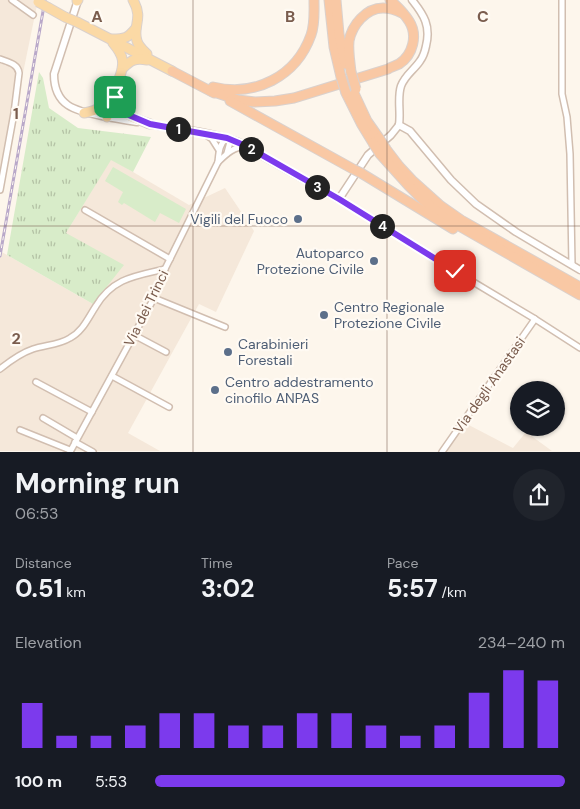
<!DOCTYPE html>
<meta charset="utf-8">
<style>
body{margin:0;font-family:"DM Sans",sans-serif;background:#20242c;color:#f1f3f6;height:100vh;display:flex;flex-direction:column;font-size:19px;white-space:nowrap}
*{box-sizing:border-box;margin:0}
p{font-size:16px;color:#9ea1a6}
.icon{flex:none;width:28px;height:28px;fill:none;stroke:currentColor;stroke-width:2;stroke-linecap:round;stroke-linejoin:round}
.map{position:relative;height:452px;overflow:hidden}
.side{display:flex;flex-direction:column;background:#171b24;flex:1}
.side>*{flex:none}
.fabs{position:absolute;left:510px;top:381px;display:grid;gap:10px}
.fabs a{display:grid;place-items:center;width:55px;height:55px;border-radius:50%;background:#171b24;box-shadow:0 1px 4px #0004;font-size:25px}
.pin{position:absolute;display:grid;place-items:center;width:42px;height:42px;color:#fff;margin:-21px;border-radius:10px;box-shadow:0 2px 8px #0006}
.km{position:absolute;width:25px;height:25px;margin:-12px;border-radius:50%;background:#222;color:#fff;font-size:14px;line-height:25px;text-align:center}
.round{display:grid;place-items:center;flex:none;width:52px;height:52px;border-radius:26px;background:#20242c}
.summary{display:flex;align-items:center;justify-content:space-between;height:85px;padding:0 15px}
h1{font-size:28px;font-weight:700;line-height:38px}
.metrics{display:grid;grid-template-columns:repeat(3,1fr);gap:8px;height:85px;padding:5px 15px}
.metrics div{display:grid;align-content:center}
.metrics b{font-size:25px;font-weight:700}
.metrics small{font-size:14px;font-weight:400}
.metrics p{font-size:14px}
.chart{height:140px;padding:10px 15px}
.chart p{display:flex;justify-content:space-between}
.chart svg{width:100%;height:90px;margin-top:5px;stroke:#7c3aed;stroke-width:6}
ul{padding:0 15px;list-style:none;font-size:16px}
li{display:grid;grid-template-columns:80px 60px 1fr;align-items:center;height:38px}
li i{height:12px;border-radius:6px;background:#7c3aed}
.map>svg:first-child{display:block}
.residential{fill:#f5e8da}
.grass{fill:url(#grass-tufts)}
.park{fill:#d8ecc9}
.lines{fill:none;stroke-linecap:round;stroke-linejoin:round}
.minor-casing{stroke:#d1beb0;stroke-width:8}
.tertiary-casing{stroke:#d1beb0;stroke-width:9}
.primary-casing{stroke:#dad1cd;stroke-width:11}
.trunk-casing{stroke:#dad1cd;stroke-width:11}
.minor{stroke:#fff;stroke-width:5}
.tertiary{stroke:#fff;stroke-width:6}
.primary{stroke:#fbd9a5;stroke-width:9}
.trunk{stroke:#f9c8a4;stroke-width:9}
.rail-casing{stroke:#b9a8c9;stroke-width:3}
.rail{stroke:#fffaf3;stroke-width:1;stroke-dasharray:4;stroke-linecap:butt}
.primary-bridge-casing{stroke:#dad1cd;stroke-width:11;stroke-linecap:butt}
.trunk-bridge-casing{stroke:#dad1cd;stroke-width:11;stroke-linecap:butt}
.primary-bridge{stroke:#fbd9a5;stroke-width:9}
.trunk-bridge{stroke:#f9c8a4;stroke-width:9}
.route-casing{stroke:#fff;stroke-width:10}
.route{stroke:#7c3aed;stroke-width:6}
.grid{fill:none;stroke:#7a5c4d;stroke-width:1;stroke-opacity:0.55}
.service-dot{fill:#5c6f8a;stroke:#fffaf3;stroke-width:2}
.labels{text-anchor:middle;dominant-baseline:central;stroke-width:4.5;stroke-linejoin:round;paint-order:stroke}
.service-label{font-size:14px;fill:#4e5e75;stroke:#fffaf3;text-anchor:start}
.street-label{font-size:14px;fill:#7a5c4d;stroke:#fffaf3}
.grid-label{font-size:16px;text-anchor:middle;font-weight:bold;fill:#7a5c4d;stroke:#fffaf3;stroke-width:4.5;stroke-linejoin:round;paint-order:stroke}
</style>
<div class="map">
<svg width="580" height="452" viewBox="0 0 580 452">
<defs>
<pattern id="grass-tufts" width="24" height="20" patternUnits="userSpaceOnUse" patternTransform="scale(1.25)"><rect width="24" height="20" fill="#d8ecc9"/><path d="M3 7l-1-3M5 7V3M7 7l1-3M15 17l-1-3M17 17v-4M19 17l1-3" fill="none" stroke="#b4c2a5"/></pattern>
</defs>
<rect width="100%" height="100%" fill="#fdf6ec"/>
<g class="residential">
<polygon points="0,0 38,0 0,185"/>
<polygon points="111,159 189,205 225,188 254,231 216,312 199,304 128,433 160,451 0,451 0,251 93,304 66,233"/>
<polygon points="465,423 513,448 526,432 552,451 446,452"/>
</g>
<polygon class="grass" points="39,72 43,78 49,108 78,128 151,137 133,172 111,160 66,233 124,265 93,304 7,255"/>
<polygon class="park" points="113,167 186,209 179,223 160,213 155,222 124,203 122,205 118,202 123,192 105,181"/>
<g class="lines">
<g class="minor-casing">
<g id="minor">
<polyline points="12,0 33,15"/>
<polyline points="562,0 562,94 567,117 570,154 572,265"/>
<path d="M0 59C8 62 18 64 19 73L14 113 0 190"/>
<polyline points="206,135 212,139 219,150"/>
<polyline points="227,153 230,142 227,138"/>
<path d="M218 162C219 153 219 144 227 138"/>
<polyline points="339,199 455,271 535,319 580,348"/>
<polyline points="85,210 170,259"/>
<polyline points="154,298 225,327"/>
<polyline points="134,335 166,352"/>
<path d="M0 369C10 361 21 353 33 349 45 345 59 345 70 338 83 331 88 318 96 306 113 278 135 276 165 269"/>
<polyline points="112,376 169,407"/>
<polyline points="36,382 92,412"/>
<polyline points="43,418 77,438"/>
<polyline points="20,430 70,450"/>
<polyline points="75,442 93,452"/>
<path d="M70 452 154 298 165 269 218 162C227 153 234 147 246 146"/>
<polyline points="442,452 535,319"/>
</g>
</g>
<g class="tertiary-casing">
<g id="tertiary">
<path d="M78 0 54 74C54 106 75 111 102 116 113 118 125 120 137 122"/>
<path d="M147 124C177 129 209 131 238 142L339 199 368 155 391 135 399 125"/>
<polyline points="399,125 410,131 451,180 476,204 516,232 580,270"/>
<path d="M399 125C401 112 397 98 401 86 405 75 414 70 420 61 423 57 425 51 426 46 431 26 424 15 412 0"/>
</g>
</g>
<g class="primary-casing">
<g id="primary">
<path d="M133 0C144 19 132 26 137 41 139 47 143 50 147 54"/>
<polyline points="77,1 78,0"/>
<polyline points="49,8 65,17"/>
<polyline points="77,22 172,71"/>
<path d="M112 39C125 39 128 38 136 28"/>
<path d="M123 68C131 60 135 58 147 60"/>
<path d="M115 102C123 116 137 119 150 124"/>
<path d="M84 113C95 111 99 109 107 101"/>
<path d="M107 117C105 104 108 101 114 91 116 87 118 83 119 79 125 63 124 56 113 43"/>
</g>
</g>
<g class="trunk-casing">
<g id="trunk">
<polyline points="329,0 334,47 341,77"/>
<polyline points="336,0 339,34 345,64"/>
<polyline points="172,71 214,93"/>
<path d="M351 72C350 62 348 51 349 41 352 25 366 8 383 8 389 8 396 10 402 13"/>
<path d="M213 87C255 97 296 77 311 35 315 24 314 12 314 0"/>
<polyline points="352,89 367,121 379,138"/>
<path d="M211 91 238 100 255 102 275 101 294 98 388 69C391 67 395 66 399 64 413 55 418 35 409 21 404 13 397 6 390 0"/>
<polyline points="346,93 362,125 373,143"/>
<polyline points="230,101 353,169"/>
<polyline points="386,149 399,166 412,180 441,206 461,220 580,287"/>
<polyline points="380,154 408,185 424,201 447,219 580,295"/>
<polyline points="361,173 453,229"/>
</g>
</g>
<use href="#minor" class="minor"/>
<use href="#tertiary" class="tertiary"/>
<use href="#primary" class="primary"/>
<use href="#trunk" class="trunk"/>
<g class="rail-casing">
<polyline id="rail" points="0,256 45,0"/>
</g>
<use href="#rail" class="rail"/>
<g class="primary-bridge-casing">
<g id="primary-bridge">
<polyline points="38,2 49,8"/>
<polyline points="65,17 77,22"/>
</g>
</g>
<g class="trunk-bridge-casing">
<g id="trunk-bridge">
<polyline points="351,72 356,89"/>
<polyline points="341,77 346,93"/>
<polyline points="379,138 386,149"/>
<polyline points="373,143 380,154"/>
<polyline points="353,169 361,173"/>
</g>
</g>
<use href="#primary-bridge" class="primary-bridge"/>
<use href="#trunk-bridge" class="trunk-bridge"/>
</g>
<g class="lines">
<g class="route-casing">
<polyline id="route" points="115,97 115,102 119,108 124,113 150,124 227,138 246,146 339,199 455,271"/>
</g>
<use href="#route" class="route"/>
</g>
<path class="grid" d="M193 0V452M387 0V452M0 226H580"/>
<g class="service-dot">
<circle cx="298" cy="219" r="5"/>
<circle cx="374" cy="261" r="5"/>
<circle cx="324" cy="315" r="5"/>
<circle cx="228" cy="352" r="5"/>
<circle cx="215" cy="390" r="5"/>
</g>
<g class="labels">
<g class="service-label">
<text x="288" y="219" text-anchor="end">Vigili del Fuoco</text>
<text x="364" y="253" text-anchor="end">Autoparco<tspan x="364" dy="16">Protezione Civile</tspan></text>
<text x="334" y="307">Centro Regionale<tspan x="334" dy="16">Protezione Civile</tspan></text>
<text x="238" y="344">Carabinieri<tspan x="238" dy="16">Forestali</tspan></text>
<text x="225" y="382">Centro addestramento<tspan x="225" dy="16">cinofilo ANPAS</tspan></text>
</g>
<g class="street-label">
<text transform="translate(146 308) rotate(-64)">Via dei Trinci</text>
<text transform="translate(489 385) rotate(-55)">Via degli Anastasi</text>
</g>
</g>
<g class="grid-label">
<text x="97" y="22">A</text>
<text x="290" y="22">B</text>
<text x="483" y="22">C</text>
<text x="16" y="119">1</text>
<text x="16" y="344">2</text>
</g>
</svg>
<div class="fabs">
<a><svg class="icon" aria-label="layers" viewBox="0 0 24 24"><path d="M12 4l9 5-9 5-9-5zM3 14l9 5 9-5"/></svg></a>
</div>
<div class="pin" style="left:115px;top:97px;background:#1e9e55"><svg class="icon" aria-label="arrive" viewBox="0 0 24 24"><path d="M6 21V4h12l-3 4 3 4H6"/></svg></div>
<div class="pin" style="left:455px;top:271px;background:#d93025"><svg class="icon" aria-label="check" viewBox="0 0 24 24"><path d="M5 12l5 5 9-10"/></svg></div>
<b class="km" style="left:178px;top:129px">1</b>
<b class="km" style="left:251px;top:149px">2</b>
<b class="km" style="left:317px;top:187px">3</b>
<b class="km" style="left:382px;top:226px">4</b>
</div>
<section class="side">
<div class="summary"><div><h1>Morning run</h1><p>06:53</p></div><a class="round"><svg class="icon" aria-label="share" viewBox="0 0 24 24"><path d="M12 15V3M7 8l5-5 5 5M5 13v7h14v-7"/></svg></a></div>
<div class="metrics">
<div><p>Distance</p><b>0.51<small> km</small></b></div>
<div><p>Time</p><b>3:02</b></div>
<div><p>Pace</p><b>5:57<small> /km</small></b></div>
</div>
<div class="chart"><p><span>Elevation</span>234–240 m</p>
<svg viewBox="0 0 160 44" preserveAspectRatio="none"><path d="M5 44V22M15 44V38M25 44V38M35 44V33M45 44V27M55 44V27M65 44V33M75 44V33M85 44V27M95 44V27M105 44V33M115 44V38M125 44V33M135 44V17M145 44V6M155 44V11"/></svg>
</div>
<ul>
<li><b>100 m</b>5:53<i style="width:100%"></i></li>
</ul>
</section>
